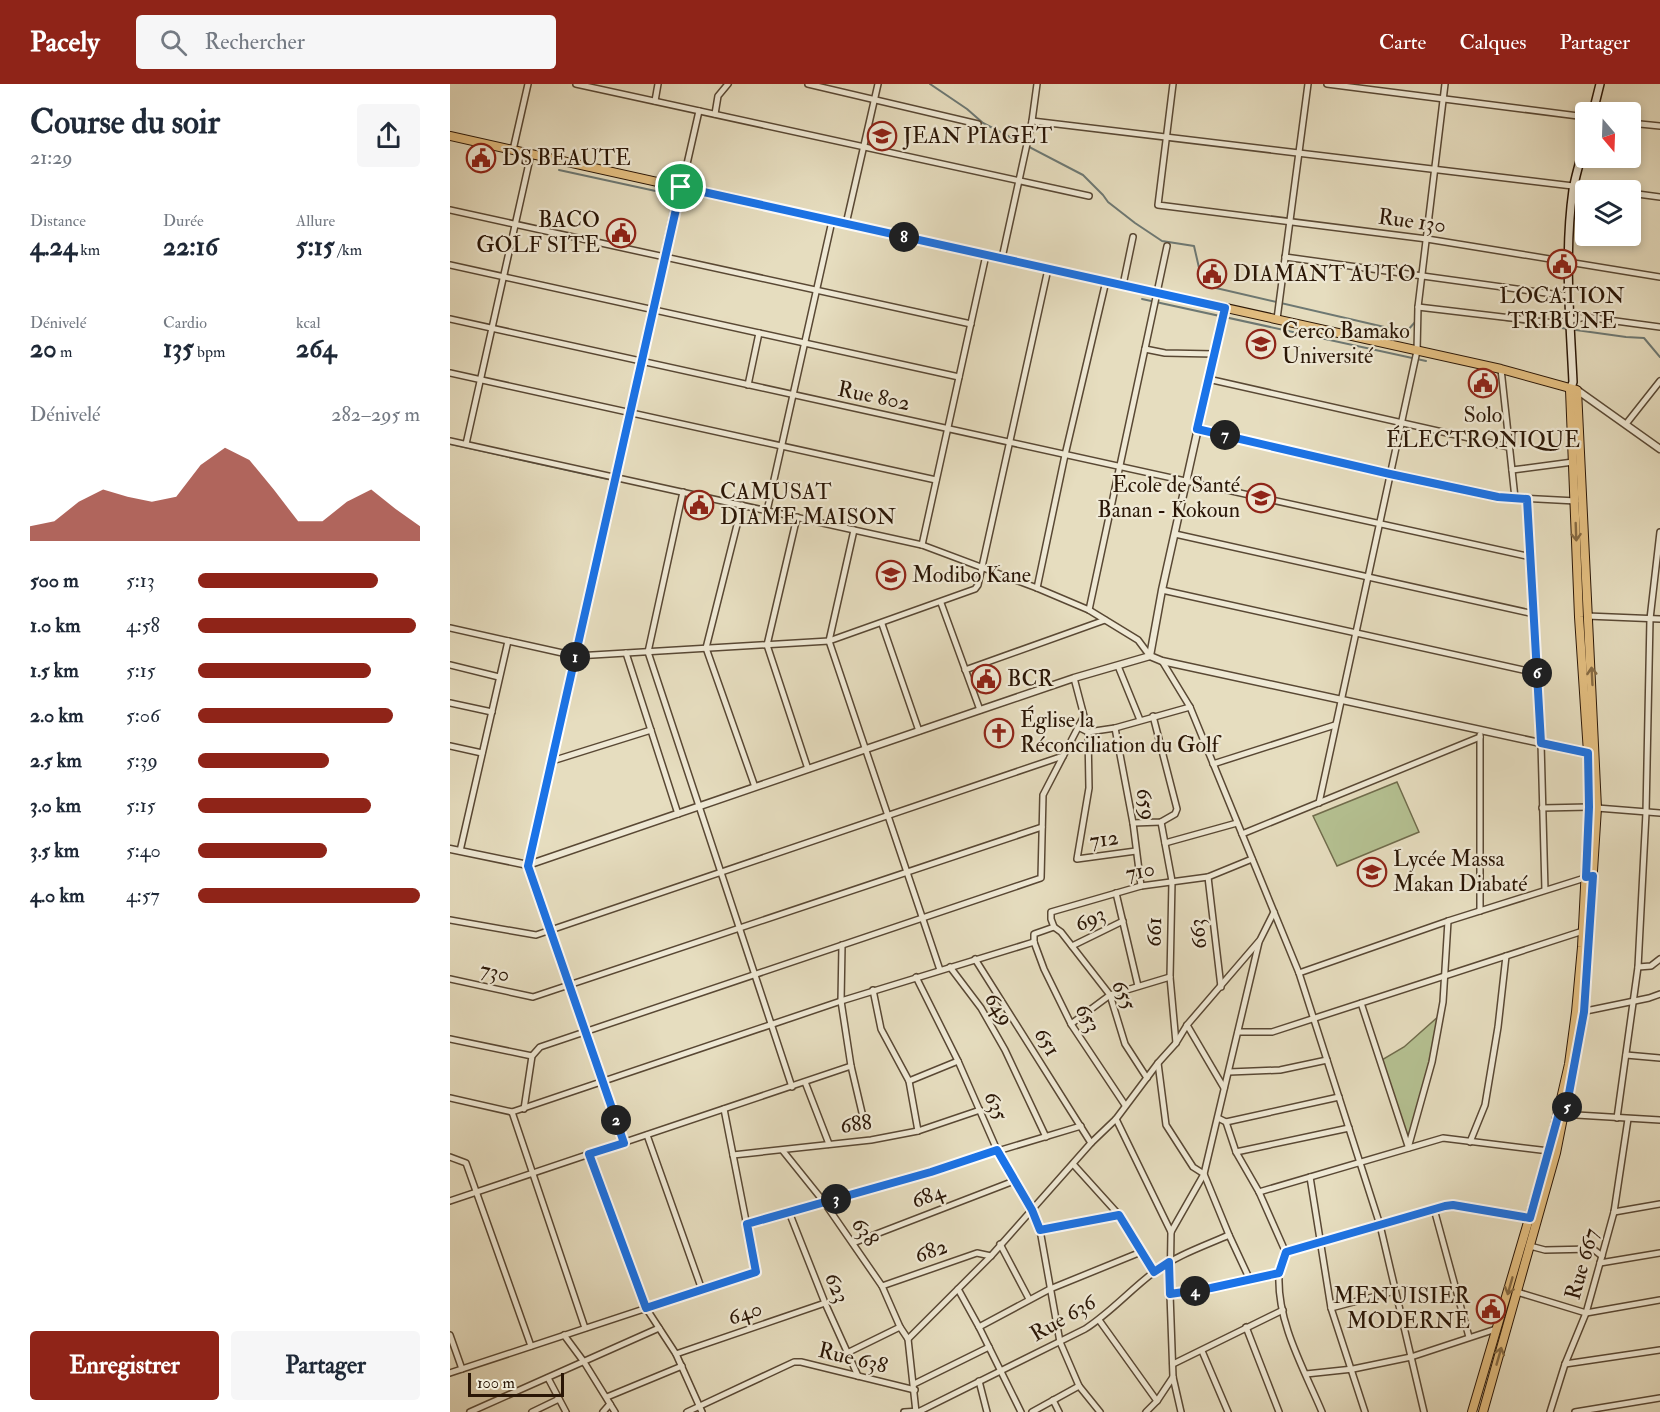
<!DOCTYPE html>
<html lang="fr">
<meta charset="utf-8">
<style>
body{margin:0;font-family:"IM FELL Double Pica",serif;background:#f6f6f7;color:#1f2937;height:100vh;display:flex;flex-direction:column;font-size:22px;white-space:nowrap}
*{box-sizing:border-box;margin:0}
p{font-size:20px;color:#747a83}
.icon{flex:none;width:33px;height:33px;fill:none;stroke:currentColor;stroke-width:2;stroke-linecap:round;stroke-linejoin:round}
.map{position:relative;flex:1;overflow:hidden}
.panel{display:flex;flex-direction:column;background:#fff;width:450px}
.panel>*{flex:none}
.needle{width:39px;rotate:161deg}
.fabs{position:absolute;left:1125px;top:18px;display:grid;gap:12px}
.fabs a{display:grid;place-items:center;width:66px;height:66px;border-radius:6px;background:#fff;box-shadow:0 3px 9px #0003;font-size:30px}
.scale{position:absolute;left:18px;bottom:15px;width:96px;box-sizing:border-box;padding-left:6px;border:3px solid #2a1606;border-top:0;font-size:16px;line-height:21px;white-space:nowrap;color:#2a1606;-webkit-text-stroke:4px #efe9d5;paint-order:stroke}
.pin{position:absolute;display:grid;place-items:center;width:51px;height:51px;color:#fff;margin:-26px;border:3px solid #fff;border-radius:50%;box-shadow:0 2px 6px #0007}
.km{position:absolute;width:30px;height:30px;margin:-15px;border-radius:50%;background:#222;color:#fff;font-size:16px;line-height:30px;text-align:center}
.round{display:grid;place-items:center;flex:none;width:63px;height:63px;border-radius:6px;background:#f6f6f7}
.headline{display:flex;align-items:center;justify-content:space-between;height:102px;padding:0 30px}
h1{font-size:33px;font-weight:700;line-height:45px}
.metrics{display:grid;grid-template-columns:repeat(3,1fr);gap:9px;height:102px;padding:6px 30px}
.metrics div{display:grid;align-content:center}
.metrics b{font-size:26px;font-weight:700}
.metrics small{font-size:16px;font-weight:400}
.metrics p{font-size:16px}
.chart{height:168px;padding:12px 30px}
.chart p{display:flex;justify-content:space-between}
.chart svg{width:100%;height:108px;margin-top:6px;fill:#8f2418;opacity:.7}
.action{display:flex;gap:12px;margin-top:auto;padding:12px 30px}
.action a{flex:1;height:69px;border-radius:6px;background:#8f2418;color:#fff;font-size:24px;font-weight:700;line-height:69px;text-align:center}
.action a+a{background:#f6f6f7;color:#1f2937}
ul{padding:0 30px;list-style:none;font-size:20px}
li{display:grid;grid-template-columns:96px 72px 1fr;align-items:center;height:45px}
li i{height:15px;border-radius:8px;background:#8f2418}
header{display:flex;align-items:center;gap:36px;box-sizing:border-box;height:84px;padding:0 30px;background:#8f2418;color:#fff}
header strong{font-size:28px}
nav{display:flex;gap:33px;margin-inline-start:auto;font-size:21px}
.search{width:420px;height:54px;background:#f6f6f7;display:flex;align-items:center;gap:15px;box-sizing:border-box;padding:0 21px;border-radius:6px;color:#747a83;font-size:22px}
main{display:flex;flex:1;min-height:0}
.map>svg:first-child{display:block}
.green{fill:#b5c192;stroke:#706c4c;stroke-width:1.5}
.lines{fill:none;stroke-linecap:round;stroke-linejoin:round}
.stream{stroke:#6d7873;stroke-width:2}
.minor-casing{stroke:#594834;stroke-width:8}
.tertiary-casing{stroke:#594834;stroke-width:9}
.secondary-casing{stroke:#2a1606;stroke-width:10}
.primary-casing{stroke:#2a1606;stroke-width:10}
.minor{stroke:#efe9d5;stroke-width:5}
.tertiary{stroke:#efe9d5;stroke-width:6}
.secondary{stroke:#efe9d5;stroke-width:7}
.primary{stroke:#e3be80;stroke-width:8}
.oneway{stroke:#866a43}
.route-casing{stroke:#fff;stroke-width:12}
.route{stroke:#1a73e8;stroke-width:8}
.labels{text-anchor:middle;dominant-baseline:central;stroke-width:4.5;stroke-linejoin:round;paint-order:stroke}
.poi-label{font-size:22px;fill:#2a1606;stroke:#efe9d5;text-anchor:start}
.street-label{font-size:22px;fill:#2a1606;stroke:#efe9d5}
</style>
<header>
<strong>Pacely</strong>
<div class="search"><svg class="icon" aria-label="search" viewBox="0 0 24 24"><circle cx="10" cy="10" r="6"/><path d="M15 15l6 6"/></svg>Rechercher</div>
<nav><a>Carte</a><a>Calques</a><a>Partager</a></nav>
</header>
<main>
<section class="panel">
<div class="headline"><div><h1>Course du soir</h1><p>21:29</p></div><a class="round"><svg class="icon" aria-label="share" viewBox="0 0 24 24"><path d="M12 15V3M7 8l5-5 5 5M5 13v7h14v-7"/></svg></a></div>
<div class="metrics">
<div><p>Distance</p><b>4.24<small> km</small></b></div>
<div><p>Durée</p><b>22:16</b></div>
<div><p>Allure</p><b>5:15<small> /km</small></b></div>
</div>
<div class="metrics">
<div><p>Dénivelé</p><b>20<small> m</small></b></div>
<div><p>Cardio</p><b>135<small> bpm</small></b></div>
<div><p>kcal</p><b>264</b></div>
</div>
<div class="chart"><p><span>Dénivelé</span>282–295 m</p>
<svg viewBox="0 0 160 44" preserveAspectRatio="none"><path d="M0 44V38L10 36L20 28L30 23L40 26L50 28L60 26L70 13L80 6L90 11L100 23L110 36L120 36L130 28L140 23L150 31L160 38V44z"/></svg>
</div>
<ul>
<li><b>500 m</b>5:13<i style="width:81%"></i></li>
<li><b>1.0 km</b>4:58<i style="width:98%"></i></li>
<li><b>1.5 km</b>5:15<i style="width:78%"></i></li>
<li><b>2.0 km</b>5:06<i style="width:88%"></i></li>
<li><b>2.5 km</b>5:39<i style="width:59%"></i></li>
<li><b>3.0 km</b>5:15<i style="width:78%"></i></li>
<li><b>3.5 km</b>5:40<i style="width:58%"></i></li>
<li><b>4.0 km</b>4:57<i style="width:100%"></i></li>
</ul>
<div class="action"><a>Enregistrer</a><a>Partager</a></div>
</section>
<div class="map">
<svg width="1210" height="1328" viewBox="0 0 1210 1328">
<rect width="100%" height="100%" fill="#e6ddbf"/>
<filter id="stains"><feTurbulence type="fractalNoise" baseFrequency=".00333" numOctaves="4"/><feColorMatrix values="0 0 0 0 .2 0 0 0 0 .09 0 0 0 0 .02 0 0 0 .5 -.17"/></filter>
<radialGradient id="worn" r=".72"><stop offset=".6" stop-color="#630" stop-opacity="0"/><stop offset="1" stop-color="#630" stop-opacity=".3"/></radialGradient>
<g class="green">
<polygon points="947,698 969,748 887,782 863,732"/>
<polygon points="990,931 983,968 958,1064 930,977 954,963"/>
</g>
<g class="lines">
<g class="stream">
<polyline points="480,0 517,25 533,39 633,91 653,111 658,118 685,139 712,157 744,162 753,201 956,248 967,236"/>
<polyline points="109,86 224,111 194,251"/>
<polyline points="692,215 976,277"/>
<polyline points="1048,235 1176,253 1194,254 1210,273"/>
<polyline points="0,360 162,396"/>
</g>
<g class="minor-casing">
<g id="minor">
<polyline points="126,0 639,112"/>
<polyline points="358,0 528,40"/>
<polyline points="723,0 708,121 977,155 1210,193"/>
<polyline points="877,0 1136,33"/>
<polyline points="205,17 208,0"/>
<polyline points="265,30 268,12 278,0"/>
<polyline points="582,37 1156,106"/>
<polyline points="1180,39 1210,42"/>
<polyline points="63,66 78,0"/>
<polyline points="1180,109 1210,113"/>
<polyline points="0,126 521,240"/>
<polyline points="396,140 428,0"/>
<polyline points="835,173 1118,212"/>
<polyline points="552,174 582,37 587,0"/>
<polyline points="0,181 509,293"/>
<polyline points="673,201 683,153"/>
<polyline points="968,223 1104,239 1136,233 1210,243"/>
<polyline points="0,235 1081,473"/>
<polyline points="827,235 858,0"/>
<polyline points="695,265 715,269 764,270"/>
<polyline points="1051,285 1065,414"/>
<polyline points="0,289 486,396"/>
<polyline points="758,295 1059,363"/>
<polyline points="298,301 309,249"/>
<polyline points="1176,340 1210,297"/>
<polyline points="747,345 1048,413 1126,417"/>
<polyline points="0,357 472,461 587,504 639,526 688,556 700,572"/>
<polyline points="16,360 81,70"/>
<polyline points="1062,386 1123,378"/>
<polyline points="233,408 198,568 342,1003"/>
<polyline points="1077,415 1091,659 1095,806"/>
<polyline points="292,421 256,564 305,703"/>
<polyline points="317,427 382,137"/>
<polyline points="347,433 317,561 358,685"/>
<polyline points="404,446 379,557 490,886"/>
<polyline points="725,450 1084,530"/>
<polyline points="472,461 536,171"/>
<polyline points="587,504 615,371 656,197"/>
<polyline points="712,506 1087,589"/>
<polyline points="491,519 530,626"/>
<polyline points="639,526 717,162"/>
<polyline points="1137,532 1210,535"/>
<polyline points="432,540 469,647"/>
<polyline points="0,544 126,572 379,557 525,505 528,501 598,185"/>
<polyline points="176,569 228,730"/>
<polyline points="712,577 740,623 849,889 930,1141 974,1328"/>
<polyline points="0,581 49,593"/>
<polyline points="668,582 690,636"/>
<polyline points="515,586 655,536"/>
<polyline points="0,619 42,628"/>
<polyline points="628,643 638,648 665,644 740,623"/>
<polyline points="665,644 683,739 691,802"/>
<polyline points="638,648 639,704 627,775 686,767"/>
<polyline points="1030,651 1030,827"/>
<polyline points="0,662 32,669"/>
<polyline points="102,677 201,646"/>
<polyline points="763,680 885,641"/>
<polyline points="869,719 967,267 968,223 995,0"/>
<polyline points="1092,724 1139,723"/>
<polyline points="1147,724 1210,729"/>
<polyline points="711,738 722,797 720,893 726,959"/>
<polyline points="683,739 711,738 725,730 727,725 703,632"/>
<polyline points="792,750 1030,653"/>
<polyline points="715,759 787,739"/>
<polyline points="10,767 58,557"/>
<polyline points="758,793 771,903"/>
<polyline points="666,809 688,902"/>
<polyline points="0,836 86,851 613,672"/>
<polyline points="604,843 601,835 601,828 691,802 758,793 802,775"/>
<polyline points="584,858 584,850 604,843 611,848 660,911 675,960 697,994"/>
<polyline points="584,858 594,885 621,940 675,1021"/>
<polyline points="809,858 754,1090 721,1148 720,1210 761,1204 829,1189"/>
<polyline points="622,862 673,837"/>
<polyline points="525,875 641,1059"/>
<polyline points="500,883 531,924 555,966 596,1053"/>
<polyline points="1188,883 1201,882 1210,875"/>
<polyline points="849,889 998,837 1138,793"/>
<polyline points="466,893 508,977 547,1066 582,1126 590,1146 610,1258 629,1302 650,1328"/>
<polyline points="0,895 83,913 592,743"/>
<polyline points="423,906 431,945 459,997 468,1047"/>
<polyline points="911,919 958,1062"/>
<polyline points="1131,928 1199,914 1210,910"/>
<polyline points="621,940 660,911 720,893"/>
<polyline points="737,941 774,1004"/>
<polyline points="788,948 822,948 1133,847"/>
<polyline points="0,955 82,972"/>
<polyline points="1176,971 1210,974"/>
<polyline points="708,979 716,1041 743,1083 754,1090 779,1151 800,1196"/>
<polyline points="401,982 413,1033"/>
<polyline points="779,988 830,986 877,976"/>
<polyline points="459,997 508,977"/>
<polyline points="355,998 379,1060"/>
<polyline points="0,1014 62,1028 391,917 584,858"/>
<polyline points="74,1025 82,972 90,963 591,794 593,711 634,632 624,594"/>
<polyline points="62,1028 135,1244"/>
<polyline points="1110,1030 1210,1036"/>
<path d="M768 1034 776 1038 786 1068 809 1108 836 1169C834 1175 829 1184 829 1191 827 1239 854 1285 872 1328"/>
<polyline points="1167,1034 1188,883 1196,729 1200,535 1210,448"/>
<polyline points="666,1035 721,1148"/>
<polyline points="776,1038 889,1013"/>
<polyline points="197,1051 252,1206"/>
<polyline points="1020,1058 1035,1021 1048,943 1056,872"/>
<polyline points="174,1059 78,781 249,27"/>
<polyline points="958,1064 982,978 993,918 998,837"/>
<polyline points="333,1067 374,1118 432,1202 450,1243 458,1255 466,1328"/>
<polyline points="786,1068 899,1044"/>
<polyline points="139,1070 196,1224 226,1270 252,1328"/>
<polyline points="283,1071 421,1056 468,1047 530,1026"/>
<polyline points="0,1073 16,1079 81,1262"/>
<polyline points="623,1080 669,1131 703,1188"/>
<polyline points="860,1093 881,1224 915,1328"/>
<polyline points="809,1108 993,1054 1099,1067"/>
<polyline points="0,1117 401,982 391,917 392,861"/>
<polyline points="984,1125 1019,1253"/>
<polyline points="339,1128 375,1219 408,1292"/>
<polyline points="1164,1128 1210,1120"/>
<polyline points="297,1140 481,1087 631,1042"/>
<polyline points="590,1146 669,1131"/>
<polyline points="403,1159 564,1097"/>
<polyline points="550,1160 579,1215"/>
<polyline points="1080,1162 1095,1166 1143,1165 1152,1172"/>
<polyline points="836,1169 995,1122 1003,1121 1080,1134"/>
<polyline points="1150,1179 1210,1169"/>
<polyline points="432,1202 527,1169 541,1172"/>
<polyline points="508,1205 529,1243 571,1328"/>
<polyline points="1067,1208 1136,1229 1210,1216"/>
<polyline points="720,1210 723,1293 731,1328"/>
<polyline points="881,1224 945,1207"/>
<polyline points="649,1236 707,1317"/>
<polyline points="529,1243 600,1205 691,1168"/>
<polyline points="796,1243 829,1328"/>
<polyline points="0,1251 12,1285"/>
<polyline points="114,1251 134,1278 165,1328"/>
<polyline points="458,1255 541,1172 641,1059 666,1035 708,979 726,959 737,941 810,856 824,828"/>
<polyline points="752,1267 778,1328"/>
<polyline points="397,1269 450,1243"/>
<polyline points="226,1270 375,1219"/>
<polyline points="723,1280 833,1226"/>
<polyline points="1115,1280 1210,1266"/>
<polyline points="0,1289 306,1188 274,1025"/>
<polyline points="856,1290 903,1285 961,1273 1046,1245"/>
<polyline points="98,1294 116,1328"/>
<polyline points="529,1297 537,1328"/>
<polyline points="464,1300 539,1263"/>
<polyline points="157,1313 232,1282"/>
<polyline points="603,1316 609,1328"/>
<polyline points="20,1328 209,1244"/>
<polyline points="82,1328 109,1315"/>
<polyline points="153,1328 160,1320"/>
<polyline points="237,1328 344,1278 351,1278 465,1306"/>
<path d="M454 1328 470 1327 635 1245C660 1229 680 1206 704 1188 725 1172 754 1162 779 1151"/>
<polyline points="582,1328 629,1302"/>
<polyline points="696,1328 707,1317 723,1293"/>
<polyline points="1100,1328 1115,1280 1136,1229 1150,1179 1164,1128 1178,1035"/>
<polyline points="1125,1328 1210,1314"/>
</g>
</g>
<g class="tertiary-casing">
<g id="tertiary">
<polyline points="1127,306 1210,365"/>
<polyline points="700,572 712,506 775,223"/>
<polyline points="0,765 78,781 530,626 624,594 700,572 712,577 1141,670"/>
</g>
</g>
<g class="secondary-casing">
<g id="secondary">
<polyline points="1143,28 1150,0"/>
<path d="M1120 306 1123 298C1120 234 1114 170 1123 106 1126 89 1131 73 1136 57"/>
</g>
</g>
<g class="primary-casing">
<g id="primary">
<polyline points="0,52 1051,285 1127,306 1147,724 1134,928 1106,1069 1033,1328"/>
<polyline points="1022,1328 1099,1067 1119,980 1126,928 1132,863 1139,723 1138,669 1129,533 1120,306"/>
</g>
</g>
<use href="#minor" class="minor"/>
<use href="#tertiary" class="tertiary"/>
<use href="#secondary" class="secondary"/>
<use href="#primary" class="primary"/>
</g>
<defs><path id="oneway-shaft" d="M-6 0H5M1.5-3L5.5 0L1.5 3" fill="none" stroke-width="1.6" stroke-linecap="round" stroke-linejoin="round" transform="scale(1.5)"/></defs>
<g class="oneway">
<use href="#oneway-shaft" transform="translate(1126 448) rotate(88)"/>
<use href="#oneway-shaft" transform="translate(1142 592) rotate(-93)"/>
<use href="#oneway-shaft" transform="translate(1060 1202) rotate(106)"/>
<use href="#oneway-shaft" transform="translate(1049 1272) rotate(-74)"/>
</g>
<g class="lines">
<g class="route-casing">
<polygon id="route" points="231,103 775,224 747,345 940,390 1048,413 1077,415 1091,659 1138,669 1139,723 1136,793 1143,792 1134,928 1115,1031 1109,1029 1080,1134 1003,1121 995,1122 836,1168 829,1189 761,1204 720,1210 719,1178 704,1188 669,1131 590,1146 582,1126 547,1066 481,1088 297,1140 306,1188 196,1224 139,1070 174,1059 78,782"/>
</g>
<use href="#route" class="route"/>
</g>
<defs>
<g id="school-ring" transform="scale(1.5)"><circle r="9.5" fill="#efe9d5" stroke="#8f2418" stroke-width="1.5"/><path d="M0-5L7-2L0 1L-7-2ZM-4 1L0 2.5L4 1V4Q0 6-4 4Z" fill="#8f2418"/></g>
<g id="civic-ring" transform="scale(1.5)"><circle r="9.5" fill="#efe9d5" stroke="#8f2418" stroke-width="1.5"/><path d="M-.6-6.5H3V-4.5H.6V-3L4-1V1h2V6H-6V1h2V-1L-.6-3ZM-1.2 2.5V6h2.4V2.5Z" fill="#8f2418"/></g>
<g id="university-ring" transform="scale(1.5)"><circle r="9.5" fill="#efe9d5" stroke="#8f2418" stroke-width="1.5"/><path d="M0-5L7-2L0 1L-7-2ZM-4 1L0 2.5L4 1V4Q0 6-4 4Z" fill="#8f2418"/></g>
<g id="church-ring" transform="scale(1.5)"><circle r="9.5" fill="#efe9d5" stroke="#8f2418" stroke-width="1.5"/><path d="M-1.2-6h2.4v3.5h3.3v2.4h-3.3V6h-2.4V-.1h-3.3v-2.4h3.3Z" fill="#8f2418"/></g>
</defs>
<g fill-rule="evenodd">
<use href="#school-ring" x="432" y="52"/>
<use href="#civic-ring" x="31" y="74"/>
<use href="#civic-ring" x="171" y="149"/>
<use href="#civic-ring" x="1112" y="180"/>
<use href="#civic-ring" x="762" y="190"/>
<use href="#university-ring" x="811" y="260"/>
<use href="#civic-ring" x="1033" y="299"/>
<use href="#university-ring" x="811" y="414"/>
<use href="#civic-ring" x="249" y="421"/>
<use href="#university-ring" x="441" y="491"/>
<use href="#civic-ring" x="536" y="595"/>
<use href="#church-ring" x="549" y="649"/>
<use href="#school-ring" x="922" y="788"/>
<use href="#civic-ring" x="1041" y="1225"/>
</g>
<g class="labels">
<g class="poi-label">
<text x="453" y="52">JEAN PIAGET</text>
<text x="52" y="74">DS BEAUTE</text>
<text x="150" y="136" text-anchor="end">BACO<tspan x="150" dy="25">GOLF SITE</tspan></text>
<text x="783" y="190">DIAMANT AUTO</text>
<text x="1112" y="212" text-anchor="middle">LOCATION<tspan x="1112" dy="25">TRIBUNE</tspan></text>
<text x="832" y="247">Cerco Bamako<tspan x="832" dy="25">Université</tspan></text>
<text x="1033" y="331" text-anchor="middle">Solo<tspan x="1033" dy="25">ÉLECTRONIQUE</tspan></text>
<text x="790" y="401" text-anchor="end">Ecole de Santé<tspan x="790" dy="25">Banan - Kokoun</tspan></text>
<text x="270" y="408">CAMUSAT<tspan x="270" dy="25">DIAME MAISON</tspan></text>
<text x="462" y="491">Modibo Kane</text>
<text x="557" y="595">BCR</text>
<text x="570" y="636">Église la<tspan x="570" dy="25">Réconciliation du Golf</tspan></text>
<text x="943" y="775">Lycée Massa<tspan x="943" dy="25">Makan Diabaté</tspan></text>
<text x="1020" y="1212" text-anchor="end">MENUISIER<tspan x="1020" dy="25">MODERNE</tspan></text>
</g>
<g class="street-label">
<text transform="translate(962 137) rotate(8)">Rue 130</text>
<text transform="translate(424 312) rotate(12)">Rue 802</text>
<text transform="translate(696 720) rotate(80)">659</text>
<text transform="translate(654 755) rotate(-8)">712</text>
<text transform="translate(690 787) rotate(-12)">710</text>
<text transform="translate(640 835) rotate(-26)">693</text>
<text transform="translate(704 848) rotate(-89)">661</text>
<text transform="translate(748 850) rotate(-97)">663</text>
<text transform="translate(45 888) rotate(12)">730</text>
<text transform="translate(674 911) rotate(65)">655</text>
<text transform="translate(549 925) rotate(58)">649</text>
<text transform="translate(638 934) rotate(61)">653</text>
<text transform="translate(597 958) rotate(58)">651</text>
<text transform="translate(546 1022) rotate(66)">635</text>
<text transform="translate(406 1040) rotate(-8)">688</text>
<text transform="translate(478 1112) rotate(-21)">684</text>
<text transform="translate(415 1148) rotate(55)">638</text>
<text transform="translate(481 1167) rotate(-20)">682</text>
<text transform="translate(1132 1180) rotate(-74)">Rue 667</text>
<text transform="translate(387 1204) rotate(67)">623</text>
<text transform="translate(295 1229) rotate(-19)">640</text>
<text transform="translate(613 1234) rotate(-30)">Rue 636</text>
<text transform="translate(403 1274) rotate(14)">Rue 638</text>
</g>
</g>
<rect width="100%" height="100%" filter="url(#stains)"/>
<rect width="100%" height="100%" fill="url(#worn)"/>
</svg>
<div class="fabs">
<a><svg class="needle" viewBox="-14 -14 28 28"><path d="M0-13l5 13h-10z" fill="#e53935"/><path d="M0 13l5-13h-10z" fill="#747a83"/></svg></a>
<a><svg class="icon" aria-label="layers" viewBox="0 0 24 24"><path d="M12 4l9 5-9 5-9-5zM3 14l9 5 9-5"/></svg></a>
</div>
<div class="scale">100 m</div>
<div class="pin" style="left:231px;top:103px;background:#1e9e55"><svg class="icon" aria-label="arrive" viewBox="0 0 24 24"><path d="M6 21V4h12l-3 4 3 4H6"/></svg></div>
<b class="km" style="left:125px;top:573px">1</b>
<b class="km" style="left:166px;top:1036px">2</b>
<b class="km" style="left:386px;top:1115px">3</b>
<b class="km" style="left:745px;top:1207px">4</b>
<b class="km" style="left:1117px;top:1023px">5</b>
<b class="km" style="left:1087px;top:589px">6</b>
<b class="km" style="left:775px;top:351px">7</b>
<b class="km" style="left:454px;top:153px">8</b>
</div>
</main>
